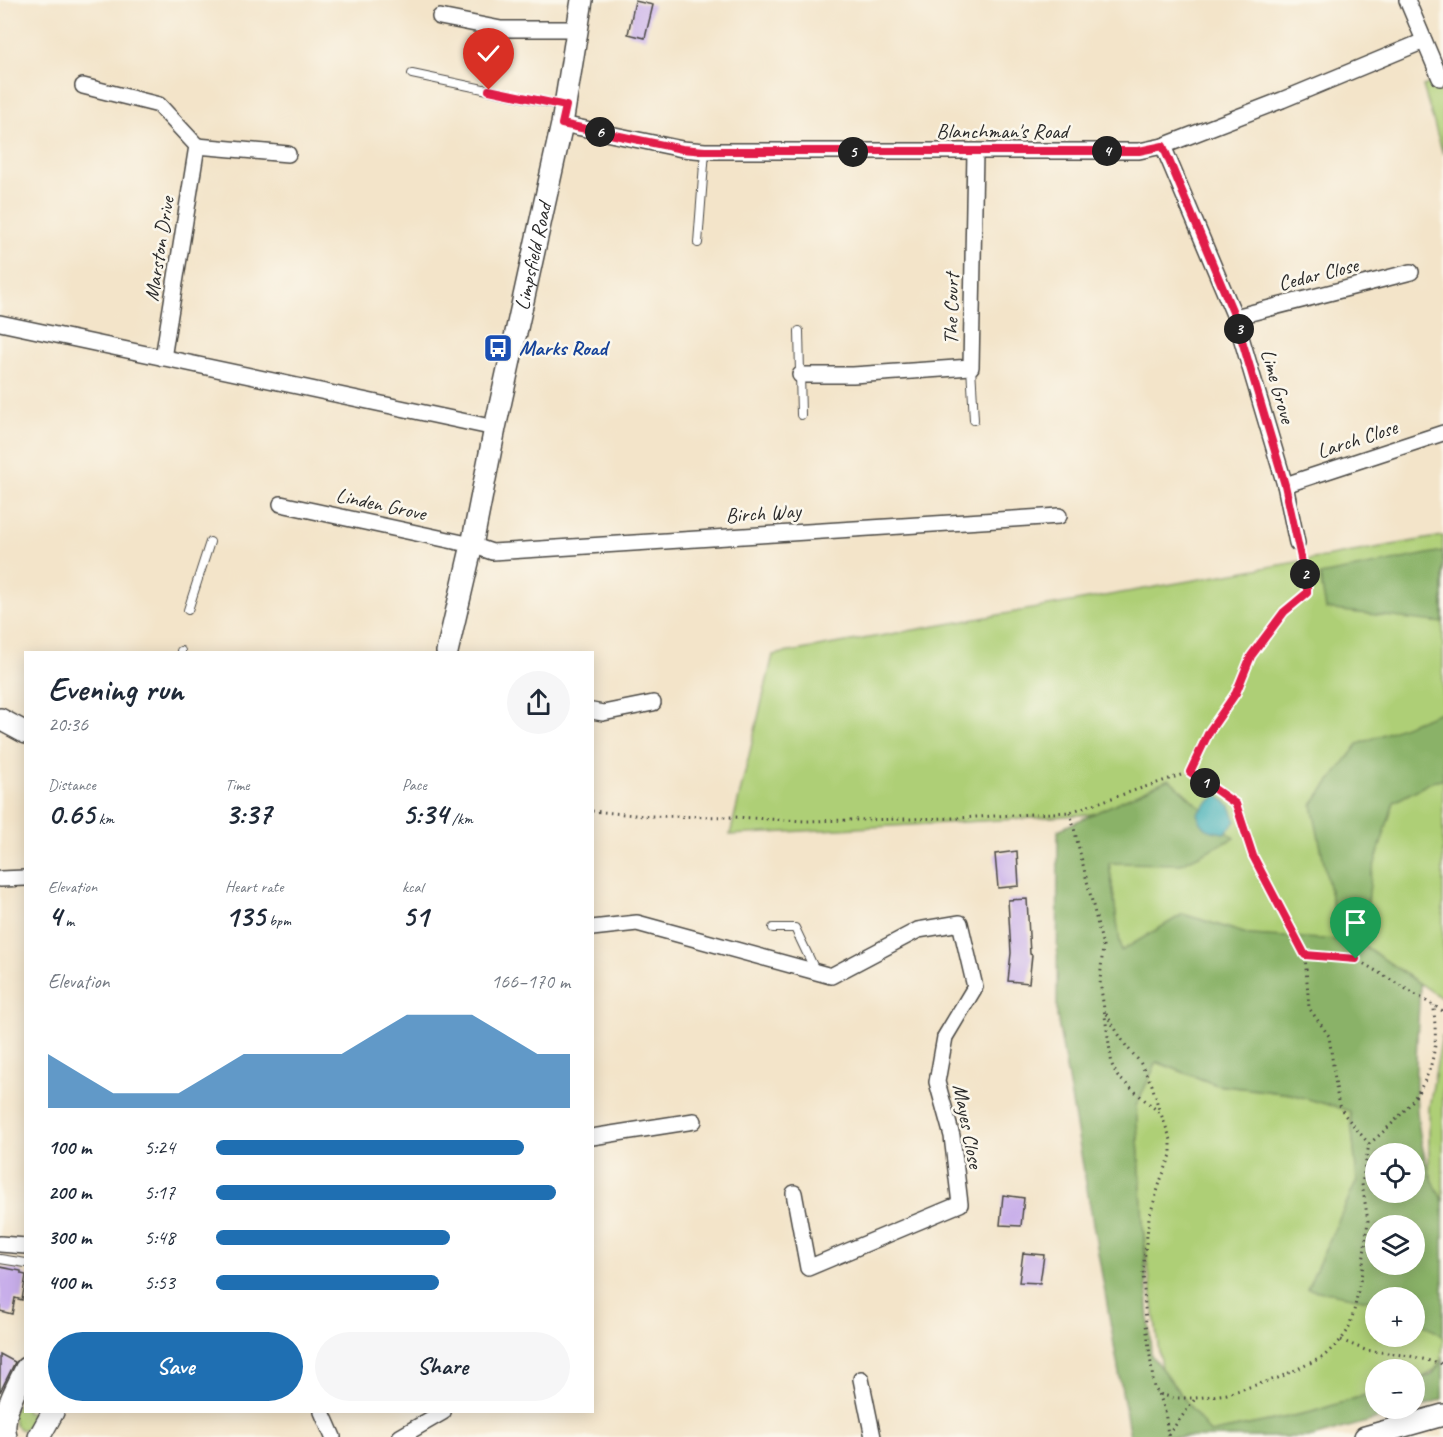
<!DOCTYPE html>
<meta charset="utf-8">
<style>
body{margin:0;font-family:Caveat,sans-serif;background:#f6f6f7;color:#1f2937;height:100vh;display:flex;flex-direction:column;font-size:22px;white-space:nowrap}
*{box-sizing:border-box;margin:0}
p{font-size:20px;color:#747a83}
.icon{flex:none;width:33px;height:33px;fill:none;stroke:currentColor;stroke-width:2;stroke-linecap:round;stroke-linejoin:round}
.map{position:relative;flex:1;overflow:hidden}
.side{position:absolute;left:24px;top:651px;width:570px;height:762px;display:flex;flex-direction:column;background:#fff;border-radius:0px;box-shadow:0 3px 15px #0003}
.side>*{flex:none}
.controls{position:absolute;left:1365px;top:1143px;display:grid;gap:12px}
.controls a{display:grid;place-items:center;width:60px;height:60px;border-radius:50%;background:#fff;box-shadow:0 3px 15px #0003;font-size:30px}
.pin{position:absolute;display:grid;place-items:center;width:51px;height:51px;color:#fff;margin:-62px -26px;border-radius:50% 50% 50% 0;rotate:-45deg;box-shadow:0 0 6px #0007}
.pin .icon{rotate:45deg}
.km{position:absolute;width:30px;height:30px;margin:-15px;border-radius:50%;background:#222;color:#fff;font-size:16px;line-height:30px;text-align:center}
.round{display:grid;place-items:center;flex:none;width:63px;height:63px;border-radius:32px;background:#f6f6f7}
.head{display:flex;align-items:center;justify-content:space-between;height:102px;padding:0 24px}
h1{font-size:33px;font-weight:600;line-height:45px}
.figures{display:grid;grid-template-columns:repeat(3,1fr);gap:9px;height:102px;padding:6px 24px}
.figures div{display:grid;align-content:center}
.figures b{font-size:30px;font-weight:600}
.figures small{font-size:16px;font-weight:400}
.figures p{font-size:16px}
.chart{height:168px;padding:12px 24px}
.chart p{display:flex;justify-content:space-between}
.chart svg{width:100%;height:108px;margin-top:6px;fill:#1f6fb2;opacity:.7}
.button{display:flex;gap:12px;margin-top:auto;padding:12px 24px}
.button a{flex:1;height:69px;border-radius:36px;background:#1f6fb2;color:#fff;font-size:24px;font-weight:600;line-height:69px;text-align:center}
.button a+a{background:#f6f6f7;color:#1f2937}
ul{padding:0 24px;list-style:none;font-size:20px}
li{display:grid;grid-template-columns:96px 72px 1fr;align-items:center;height:45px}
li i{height:15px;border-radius:8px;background:#1f6fb2}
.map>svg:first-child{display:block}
.green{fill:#aecf76;stroke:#6c7d50;stroke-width:1.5}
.forest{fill:#8ab267;stroke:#5a6e49;stroke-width:1.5;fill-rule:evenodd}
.water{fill:#39abb3;stroke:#326b6f;stroke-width:1.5}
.building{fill:#c8aeea}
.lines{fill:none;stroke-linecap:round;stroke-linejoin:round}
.lane-casing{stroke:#494743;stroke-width:10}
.street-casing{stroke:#494743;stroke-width:18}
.secondary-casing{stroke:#494743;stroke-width:24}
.path{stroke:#494743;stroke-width:3;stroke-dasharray:1.5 4.5;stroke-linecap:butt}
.lane{stroke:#fff;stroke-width:8}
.street{stroke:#fff;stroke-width:15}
.secondary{stroke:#fff;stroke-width:21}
.route-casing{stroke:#fff;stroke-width:12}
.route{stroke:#e11d48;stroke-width:8}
.labels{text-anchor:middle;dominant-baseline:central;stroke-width:5;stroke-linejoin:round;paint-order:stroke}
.street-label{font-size:21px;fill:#2b2b2b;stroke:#fbf7ec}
.transit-label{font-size:21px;font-weight:bold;fill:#164399;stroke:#fbf7ec;text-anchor:start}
</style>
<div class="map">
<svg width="1443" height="1437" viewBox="0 0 1443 1437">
<rect width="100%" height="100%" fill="#fbf7ec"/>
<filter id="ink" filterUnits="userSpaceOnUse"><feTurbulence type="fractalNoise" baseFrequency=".0167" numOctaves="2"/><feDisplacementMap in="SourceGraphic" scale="12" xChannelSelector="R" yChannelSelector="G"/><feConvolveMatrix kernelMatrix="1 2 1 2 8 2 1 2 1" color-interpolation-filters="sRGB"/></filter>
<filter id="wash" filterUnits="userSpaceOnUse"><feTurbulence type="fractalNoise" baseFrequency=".008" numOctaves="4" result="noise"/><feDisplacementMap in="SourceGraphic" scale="24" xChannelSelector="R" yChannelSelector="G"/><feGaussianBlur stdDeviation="1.35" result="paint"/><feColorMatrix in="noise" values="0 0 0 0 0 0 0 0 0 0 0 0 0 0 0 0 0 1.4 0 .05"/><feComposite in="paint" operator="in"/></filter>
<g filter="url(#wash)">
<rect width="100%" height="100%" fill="#f3e4c9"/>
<g class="green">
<polygon points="1443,78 1443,154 1423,86"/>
<polygon points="1443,536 1443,999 1363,945 1250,935 1183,914 1121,952 1109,862 1189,807 1053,817 730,835 773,655"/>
<polygon points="1442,1036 1443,1037 1443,1201 1432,1182 1429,1169 1429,1107"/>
<path d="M1156 1062 1217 1085 1291 1094 1350 1111 1358 1180 1314 1290 1375 1301 1376 1336H1414L1415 1317 1443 1337C1443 1363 1440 1372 1415 1380L1414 1370H1376L1375 1392 1312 1412 1210 1433 1161 1368 1143 1226 1136 1106Z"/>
<polygon points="25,1391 26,1412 40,1412 30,1426 21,1430 15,1425 12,1413"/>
</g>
<g class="forest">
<polygon points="1443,551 1443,623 1326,609 1320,575"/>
<path d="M1443 711V780H1435L1394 802 1371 876 1363 945 1420 984C1417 1056 1405 1136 1443 1201V1337L1415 1317 1414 1298H1376L1375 1301 1307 1289 1357 1180 1350 1111 1291 1094 1217 1085 1157 1062 1136 1106 1151 1355 1210 1433 1312 1412 1375 1392 1376 1408H1414L1415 1380 1432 1375 1443 1358V1399L1418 1408 1312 1437H1130L1057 1016 1058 830 1169 779 1234 838 1181 864 1109 863 1121 951 1183 914 1250 935 1340 940 1312 805 1358 744ZM1376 1154H1414V1192H1376ZM1376 1226H1414V1264H1376Z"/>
</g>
<path class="water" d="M1218 795 1230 806 1236 821 1225 833C1208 831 1204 831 1197 814L1208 802Z"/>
<g id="blocks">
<g class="building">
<polygon points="635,1 653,5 645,38 628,34"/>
<polygon points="1017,851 1019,886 998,888 995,854"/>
<polygon points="1027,899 1030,954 1032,955 1029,983 1008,981 1011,953 1008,900"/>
<polygon points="1003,1195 1024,1198 1021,1226 1000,1225"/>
<polygon points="1023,1253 1044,1255 1040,1283 1019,1282"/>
<polygon points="0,1267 21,1271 21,1274 26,1275 22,1300 15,1298 12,1314 0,1311"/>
<polygon points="0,1354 15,1362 0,1392"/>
</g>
</g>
</g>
<g filter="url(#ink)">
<use href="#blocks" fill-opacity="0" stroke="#494743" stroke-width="1.5"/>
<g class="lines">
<g class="lane-casing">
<g id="lane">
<polyline points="412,74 564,106"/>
<polyline points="698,243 705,151"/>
<polyline points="799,331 801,415"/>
<polyline points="971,367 974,420"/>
<polyline points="188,610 210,542"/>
<polyline points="181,652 181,651"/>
<polyline points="773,928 795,928 815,970"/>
<polyline points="0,1259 26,1263"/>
</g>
</g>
<g class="street-casing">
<g id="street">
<polyline points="1407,0 1440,78"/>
<polyline points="440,17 501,29 577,29"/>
<polyline points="83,86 159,105 197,146 163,358"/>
<polyline points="562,124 682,149 705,151 1139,151 1163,146 1282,100 1424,41"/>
<polyline points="197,146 288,154"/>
<polyline points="1163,146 1235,317 1285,485 1297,543"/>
<polyline points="1235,317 1411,272"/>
<polyline points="0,323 495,428"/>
<polyline points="800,375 853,375 971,367 975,152"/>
<polyline points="1285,485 1443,433"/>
<polyline points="281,504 472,545 492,552 1059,516"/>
<polyline points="592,711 603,713 653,703"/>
<polyline points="0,879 26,878"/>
<polyline points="592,928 637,923 831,976 918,930 960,923 975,987 945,1037 937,1082 952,1136 960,1204 808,1268 794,1193"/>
<polyline points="592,1137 694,1121"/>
<polyline points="0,1244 26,1246"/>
<polyline points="861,1379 873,1437"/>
<polyline points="322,1412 333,1437"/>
<polyline points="400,1437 443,1412"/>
</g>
</g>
<g class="secondary-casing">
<g id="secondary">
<path id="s1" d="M447 652 472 545 495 428 562 124 582 0"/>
<polyline points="0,719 26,733"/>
<path d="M6 1437C0 1414 17 1388 26 1368"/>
<polyline points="39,1437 53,1412"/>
<polyline points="1365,1437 1443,1415"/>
</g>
</g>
<g class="path">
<polyline points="1190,772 1209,732 1236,693 1251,656 1284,612 1307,593 1307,585 1301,558"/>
<polyline points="592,811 645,816 734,817 804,821 958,818 1070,812 1190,772 1236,804 1253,857 1305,955 1356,959 1443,1011"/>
<polyline points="1070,812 1103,946 1100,981 1112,1065 1118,1077 1161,1114 1171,1140 1171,1155 1161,1179 1149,1218 1143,1270 1146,1324 1154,1388 1159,1394 1174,1398 1196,1398 1227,1394 1278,1378 1323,1357 1341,1340 1348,1330 1354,1311 1362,1272 1368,1221 1362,1184 1369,1144 1344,1114 1338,1101 1329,1036 1309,1008 1305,955"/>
<polyline points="1106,1014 1126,1046 1140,1062 1152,1085 1160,1113"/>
<path d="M1369 1144C1399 1119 1428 1091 1434 1051 1437 1037 1434 1020 1434 1005"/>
<polyline points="1341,1340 1365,1350 1410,1356 1443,1364"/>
<polyline points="1159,1394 1165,1410 1168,1436"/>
<polyline points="1168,1435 1195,1399"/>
</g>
<use href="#lane" class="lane"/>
<use href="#street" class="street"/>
<use href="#secondary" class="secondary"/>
</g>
</g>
<g class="lines" filter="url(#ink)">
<g class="route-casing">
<polyline id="route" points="489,90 566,106 562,124 682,149 705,151 1139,151 1163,146 1235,317 1285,485 1307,585 1307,593 1284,612 1251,656 1236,693 1209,732 1190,772 1236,804 1253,856 1305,955 1356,959"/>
</g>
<use href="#route" class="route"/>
</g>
<defs>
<g id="bus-square" transform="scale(1.5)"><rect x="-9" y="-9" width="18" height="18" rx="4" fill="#1a4fb4" stroke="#fbf7ec"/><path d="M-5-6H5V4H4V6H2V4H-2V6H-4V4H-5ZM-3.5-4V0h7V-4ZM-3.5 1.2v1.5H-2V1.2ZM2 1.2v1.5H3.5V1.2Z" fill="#fff"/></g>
</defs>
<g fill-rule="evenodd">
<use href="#bus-square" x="498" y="348"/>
</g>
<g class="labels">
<g class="street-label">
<text x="1002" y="131">Blanchman's Road</text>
<text transform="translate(159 249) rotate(-81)">Marston Drive</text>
<text stroke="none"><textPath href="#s1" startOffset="405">Limpsfield Road</textPath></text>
<text transform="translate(1318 274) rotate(-14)">Cedar Close</text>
<text transform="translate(951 309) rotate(-89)">The Court</text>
<text transform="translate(1278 386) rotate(74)">Lime Grove</text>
<text transform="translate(1357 439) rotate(-18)">Larch Close</text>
<text transform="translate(381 504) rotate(12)">Linden Grove</text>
<text transform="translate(763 513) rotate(-4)">Birch Way</text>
<text transform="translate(968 1126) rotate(79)">Mayes Close</text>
</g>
<g class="transit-label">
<text x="519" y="348">Marks Road</text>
</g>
</g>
</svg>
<div class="controls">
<a><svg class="icon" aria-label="locate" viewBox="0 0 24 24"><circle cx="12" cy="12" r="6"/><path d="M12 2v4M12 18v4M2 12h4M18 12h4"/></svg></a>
<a><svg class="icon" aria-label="layers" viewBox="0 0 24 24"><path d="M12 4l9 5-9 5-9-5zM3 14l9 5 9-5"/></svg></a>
<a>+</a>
<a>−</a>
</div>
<div class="pin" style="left:1356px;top:959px;background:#1e9e55"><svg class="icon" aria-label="arrive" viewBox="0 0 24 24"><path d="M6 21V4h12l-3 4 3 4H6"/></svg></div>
<div class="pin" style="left:489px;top:90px;background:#d93025"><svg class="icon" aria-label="check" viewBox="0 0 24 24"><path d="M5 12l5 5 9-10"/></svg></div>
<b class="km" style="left:1205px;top:783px">1</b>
<b class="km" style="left:1305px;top:574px">2</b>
<b class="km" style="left:1239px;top:329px">3</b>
<b class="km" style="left:1107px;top:151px">4</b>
<b class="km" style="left:853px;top:152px">5</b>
<b class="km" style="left:600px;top:132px">6</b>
<section class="side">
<div class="head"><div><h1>Evening run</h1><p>20:36</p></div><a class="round"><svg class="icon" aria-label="share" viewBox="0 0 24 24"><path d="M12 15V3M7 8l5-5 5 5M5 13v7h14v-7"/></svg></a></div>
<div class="figures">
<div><p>Distance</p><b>0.65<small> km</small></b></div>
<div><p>Time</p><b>3:37</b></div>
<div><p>Pace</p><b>5:34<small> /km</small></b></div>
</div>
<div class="figures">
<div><p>Elevation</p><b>4<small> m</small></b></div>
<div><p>Heart rate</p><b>135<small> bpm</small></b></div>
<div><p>kcal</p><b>51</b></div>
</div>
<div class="chart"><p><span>Elevation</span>166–170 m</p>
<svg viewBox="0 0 160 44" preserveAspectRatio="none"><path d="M0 44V22L10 30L20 38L30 38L40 38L50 30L60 22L70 22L80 22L90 22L100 14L110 6L120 6L130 6L140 14L150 22L160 22V44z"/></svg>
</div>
<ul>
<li><b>100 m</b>5:24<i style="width:87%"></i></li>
<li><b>200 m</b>5:17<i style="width:96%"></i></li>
<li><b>300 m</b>5:48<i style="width:66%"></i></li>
<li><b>400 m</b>5:53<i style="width:63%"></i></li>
</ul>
<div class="button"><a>Save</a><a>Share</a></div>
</section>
</div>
